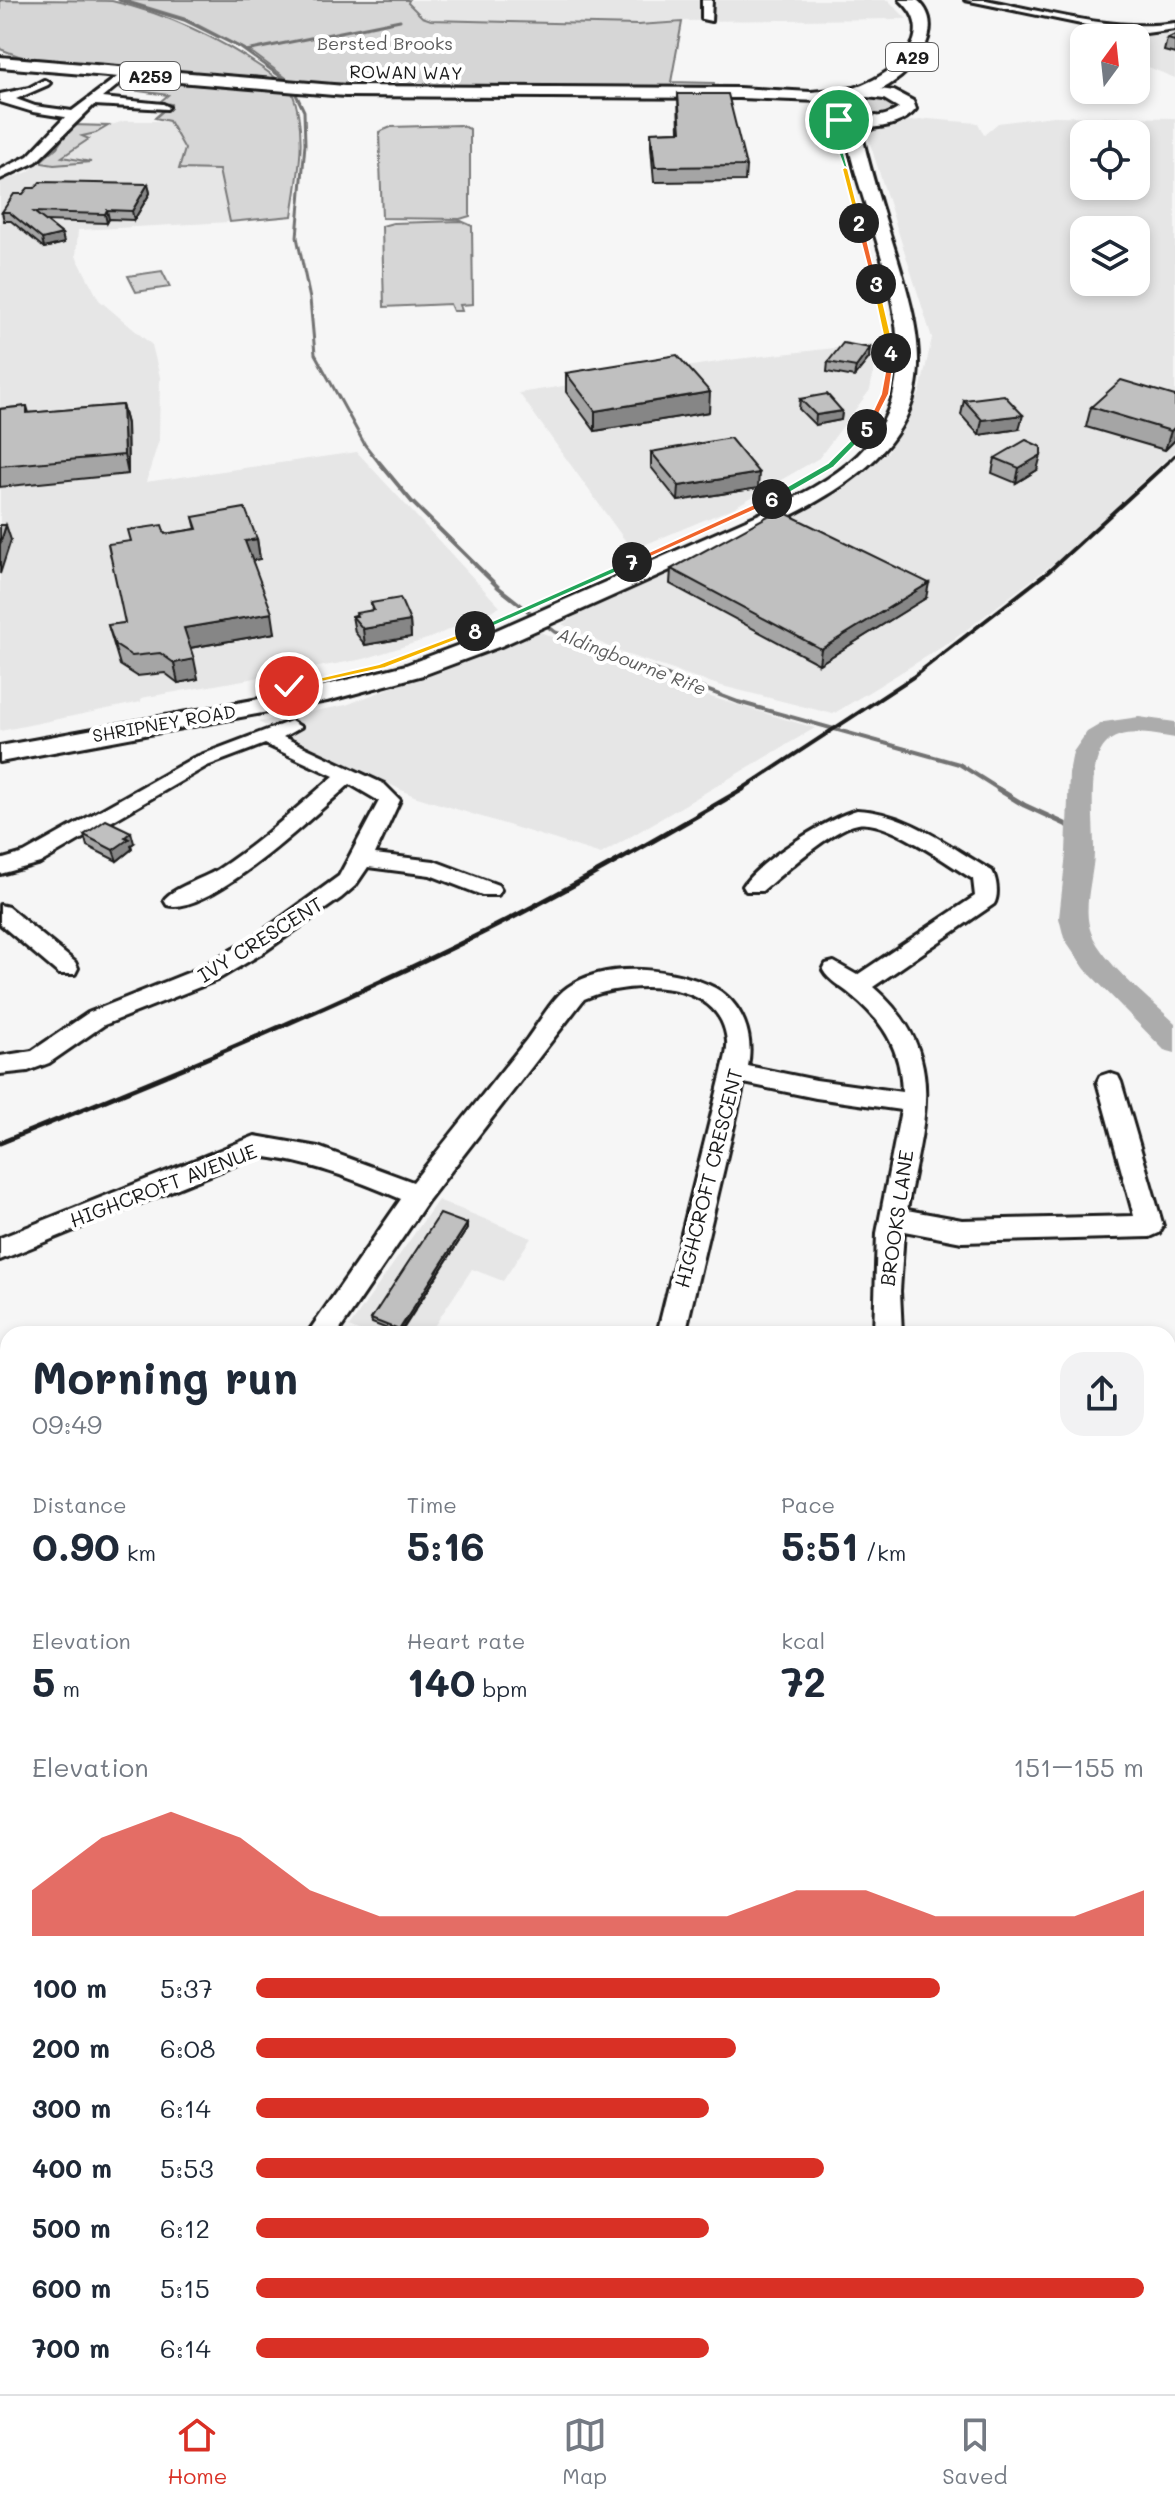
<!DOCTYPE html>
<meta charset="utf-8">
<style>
body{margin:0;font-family:Mali,sans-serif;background:#f2f2f3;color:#1f2937;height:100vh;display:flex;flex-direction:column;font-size:30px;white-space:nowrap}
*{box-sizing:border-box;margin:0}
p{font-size:26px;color:#747a83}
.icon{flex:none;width:44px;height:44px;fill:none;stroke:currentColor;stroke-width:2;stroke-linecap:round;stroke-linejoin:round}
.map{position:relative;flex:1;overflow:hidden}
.drawer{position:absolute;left:0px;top:1326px;width:1176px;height:1068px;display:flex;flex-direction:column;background:#fff;border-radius:24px 24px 0 0;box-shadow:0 4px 12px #0003}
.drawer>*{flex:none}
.needle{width:52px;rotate:15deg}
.buttons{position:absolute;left:1070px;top:24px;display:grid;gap:16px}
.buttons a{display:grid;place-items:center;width:80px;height:80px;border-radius:16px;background:#fff;box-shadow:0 4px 12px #0003;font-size:40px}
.pin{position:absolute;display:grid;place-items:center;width:68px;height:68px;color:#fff;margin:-34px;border:4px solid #fff;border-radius:50%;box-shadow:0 2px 8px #0007}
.km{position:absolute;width:40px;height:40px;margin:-20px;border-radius:50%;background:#222;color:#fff;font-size:22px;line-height:40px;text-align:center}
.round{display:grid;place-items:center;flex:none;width:84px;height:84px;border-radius:24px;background:#f2f2f3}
.headline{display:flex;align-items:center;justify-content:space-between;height:136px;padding:0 32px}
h1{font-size:44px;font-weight:800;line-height:60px}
.stats{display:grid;grid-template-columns:repeat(3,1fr);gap:12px;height:136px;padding:8px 32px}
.stats div{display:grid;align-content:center}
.stats b{font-size:40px;font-weight:800}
.stats small{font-size:22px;font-weight:400}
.stats p{font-size:22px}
.chart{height:224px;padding:16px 32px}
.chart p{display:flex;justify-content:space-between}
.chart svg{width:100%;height:144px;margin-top:8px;fill:#d93025;opacity:.7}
ul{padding:0 32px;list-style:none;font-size:26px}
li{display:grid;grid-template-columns:128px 96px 1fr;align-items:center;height:60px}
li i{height:20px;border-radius:10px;background:#d93025}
.dock{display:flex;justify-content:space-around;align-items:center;height:112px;border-top:2px solid #e0e1e3;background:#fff;font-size:22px;color:#747a83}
.dock a{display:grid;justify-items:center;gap:4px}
.dock .on{color:#d93025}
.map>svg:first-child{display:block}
.built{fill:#e6e6e6;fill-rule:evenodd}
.green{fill:#d6d6d6;stroke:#797979;stroke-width:2}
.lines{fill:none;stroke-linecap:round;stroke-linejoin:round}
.stream-far2{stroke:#727272;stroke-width:3}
.stream-far1{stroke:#727272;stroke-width:4}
.stream{stroke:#727272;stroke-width:5}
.river{fill:#acacac;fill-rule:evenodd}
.minor-casing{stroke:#1c1c1c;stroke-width:6}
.major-casing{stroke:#1c1c1c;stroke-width:6}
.highway-casing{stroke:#1c1c1c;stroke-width:6}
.minor{fill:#fff;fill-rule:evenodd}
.major{fill:#fff;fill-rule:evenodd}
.highway{fill:#fff;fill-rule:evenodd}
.rail-far2{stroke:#1c1c1c;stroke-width:3}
.rail-far1{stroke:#1c1c1c;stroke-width:4}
.rail{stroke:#1c1c1c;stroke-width:5}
.wall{fill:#a5a5a5;stroke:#1c1c1c;stroke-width:2}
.shaded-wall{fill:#868686;stroke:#1c1c1c;stroke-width:2}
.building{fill:#c0c0c0;stroke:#1c1c1c;stroke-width:2}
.split-1{fill:#22a559;stroke:#fff;stroke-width:2}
.split-2{fill:#f5b400;stroke:#fff;stroke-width:2}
.split-3{fill:#f0652b;stroke:#fff;stroke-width:2}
.split-4{fill:#f5b400;stroke:#fff;stroke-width:2}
.split-5{fill:#f0652b;stroke:#fff;stroke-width:2}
.split-6{fill:#22a559;stroke:#fff;stroke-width:2}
.split-7{fill:#f0652b;stroke:#fff;stroke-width:2}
.split-8{fill:#22a559;stroke:#fff;stroke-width:2}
.split-9{fill:#f5b400;stroke:#fff;stroke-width:2}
.labels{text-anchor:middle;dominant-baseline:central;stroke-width:8;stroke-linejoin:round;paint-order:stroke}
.far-park-label{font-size:18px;fill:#5d5d5d;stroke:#fff}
.shield{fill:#fff;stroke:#606060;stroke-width:2}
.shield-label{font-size:18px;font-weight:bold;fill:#1c1c1c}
.far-street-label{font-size:18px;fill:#1c1c1c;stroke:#fff}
.far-water-label{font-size:18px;font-style:italic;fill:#5d5d5d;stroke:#fff}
.street-label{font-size:20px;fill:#1c1c1c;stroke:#fff}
</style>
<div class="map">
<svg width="1175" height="2394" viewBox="0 0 1175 2394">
<rect width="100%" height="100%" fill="#f6f6f6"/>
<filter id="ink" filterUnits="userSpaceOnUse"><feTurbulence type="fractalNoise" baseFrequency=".0125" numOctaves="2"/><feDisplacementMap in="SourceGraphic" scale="16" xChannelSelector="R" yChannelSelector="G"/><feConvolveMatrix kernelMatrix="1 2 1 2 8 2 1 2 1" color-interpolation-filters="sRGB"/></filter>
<g filter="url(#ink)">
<g class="built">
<polygon points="411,0 888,0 907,19 675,21 636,25 440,21 423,17 409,4"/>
<polygon points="1175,19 1175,78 1136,62 1136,38 1120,36 1125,27"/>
<path d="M1053 116 1175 118V451L1063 556 952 641 833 714 718 685 619 652 562 624 591 607 654 577 683 567 836 490 888 452 920 392 932 338 868 137 869 130 880 125 928 119 978 123 984 135 998 123ZM1084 134H1136V186H1084ZM1084 230H1136V282H1084Z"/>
<polygon points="124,121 169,121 185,149 219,170 230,222 78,230 76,256 99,300 152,345 160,377 159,440 146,482 357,452 500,607 430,638 364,659 141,698 141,702 0,731 0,182 28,172 57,147 72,125 108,126"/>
<polygon points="879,343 870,390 819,458 733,508 632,550 519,393 737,359"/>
<polygon points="538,631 660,682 815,728 601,854 414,796 258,722 346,705"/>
<polygon points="438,1200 531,1238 503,1281 472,1269 429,1334 365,1334 349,1327"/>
</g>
<g class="green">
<path d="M0 0C28 0 87 0 112 1 175 16 232 44 283 83L24 58 0 49Z"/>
<polygon points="123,0 409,0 408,3 422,17 431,20 638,25 682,22 671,82 714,83 715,88 293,83 254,54 186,19"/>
<path d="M127 80 292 92C308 133 298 175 292 216L230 222 219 170 179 169 185 149 169 121 155 118 171 104 160 102 168 95 117 88Z"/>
<polygon points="857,95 889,98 902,109 874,119 835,111 834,103"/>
<polygon points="72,125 108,126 96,133 82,136 89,139 62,157 91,162 54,165 42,163 42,160 57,147"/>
<polygon points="459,125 470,129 470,216 460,219 382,218 379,132 391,127"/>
<polygon points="461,221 472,226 473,304 460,305 462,311 453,311 450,304 384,307 382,226 393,223"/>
<polygon points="162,271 170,287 136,292 128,276"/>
<polygon points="1168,1788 1175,1788 1175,2394 891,2394 889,2386 1168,2386"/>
<polygon points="545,2386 716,2386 714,2394 543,2394"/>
</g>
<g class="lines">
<g class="stream-far2">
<polyline points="119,0 184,20 241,48 291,84 304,111 305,144 297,237 310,299 315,354 365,445 380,464"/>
<polyline points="246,51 400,20"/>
</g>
<polyline class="stream-far1" points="379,462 412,502 499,588 555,632 738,702 959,764 1002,791"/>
<polyline class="stream" points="998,789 1024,805 1078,830"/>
<path class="river" d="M1139 717 1175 722V738C1153 735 1121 726 1105 745 1086 766 1095 826 1094 854 1093 881 1080 913 1094 939 1112 971 1149 998 1175 1023V1053L1164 1050 1085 969 1064 938 1059 918 1066 853 1069 773 1073 752 1087 732 1104 722Z"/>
<g class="minor-casing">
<g id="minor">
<polygon points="702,0 712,0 711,21 702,19"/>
<path d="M965 0H986C1048 12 1112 32 1175 23V29L1146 33 1115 31Z"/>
<polygon points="125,71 129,72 129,76 102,98 163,104 169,107 167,109 94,105 36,162 0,179 0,170 28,156 65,117 33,112 0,102 0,94 29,88 44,80 50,83 48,85 16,99 35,106 72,111"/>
<path d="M291 721 301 727 283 737 384 784 400 800 375 854 434 861 498 885 501 890 498 895H482L430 875 368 867 355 886 341 898 261 954 217 980 104 1025 49 1063 28 1071 0 1074V1056L32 1051 88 1013 200 968 259 934 339 876 379 801 350 784C317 812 209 917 167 905L164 900C171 889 204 878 217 870 259 843 296 808 334 776L265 744 207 766 40 863 0 874V860L24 853 193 758Z"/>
<path d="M857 810C907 812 950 847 992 871 997 879 999 896 994 904L873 987C952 1055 922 1123 907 1210L962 1220 1134 1216 1097 1082 1100 1076 1109 1073 1118 1076 1121 1082 1163 1226 1159 1233 1150 1237 962 1242 904 1231 900 1291 902 1334H874L877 1233 901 1110 816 1098 744 1083 685 1334H657L722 1072C724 1062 728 1051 727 1041 721 977 627 980 584 999L427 1202 337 1334H307L401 1199C354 1179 308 1161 257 1156L0 1260V1238L255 1136 318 1147 413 1182C451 1134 489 1087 527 1039 539 1023 552 998 568 987 606 960 677 968 715 988 743 1004 754 1036 748 1066L816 1080 902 1092C901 1049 884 1022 851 995 842 987 829 981 823 970L826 964 834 962 857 975 975 896 973 879C947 864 888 819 858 824 832 828 783 874 762 891H746L743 886C759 861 828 818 857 810Z"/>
<polygon points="0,905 8,907 75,962 78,968 75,974 59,974 0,924"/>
<polygon points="0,1436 8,1438 8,1464 0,1462"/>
<polygon points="1168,1647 1175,1650 1175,1683 1171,1685 1168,1684"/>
<polygon points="0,1698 8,1701 8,1733 0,1730"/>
<polygon points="8,1821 8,1866 0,1869 0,1824"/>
<polygon points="8,2372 8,2386 44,2386 41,2394 0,2394"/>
<polygon points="369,2386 411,2386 408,2394 366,2394"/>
</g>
</g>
<g class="major-casing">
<g id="major">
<path d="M900 0H917C958 34 891 102 851 95V89C889 78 943 38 900 0Z"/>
<path d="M876 116 884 121 862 135C902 314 999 417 779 521L501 646 423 675 327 701 0 762V746L303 691 406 665 483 636 764 512C797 497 832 480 858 455 945 372 866 232 846 135L855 125Z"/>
</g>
</g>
<g class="highway-casing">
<path id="highway" d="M0 57 345 86 739 88 811 92 867 87 894 91 913 101 916 109C895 135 839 133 818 108L820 101 739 98 345 96 0 67ZM867 97 884 99 899 108C881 122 854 118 835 106L836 102Z"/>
</g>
<use href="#minor" class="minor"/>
<use href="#major" class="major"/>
<use href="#highway" class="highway"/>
<polyline class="rail-far2" points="1166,464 1175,455"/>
<polyline class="rail-far1" points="739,791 913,677 1048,572 1168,462"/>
<path class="rail" d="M0 1143C159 1079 318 1014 472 938 565 892 654 841 743 789"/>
</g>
<g class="wall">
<polygon points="1175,35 1175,54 1164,51 1167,39"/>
<polygon points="678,94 746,166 745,181 654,182 651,146 651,132 679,131"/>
<polygon points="148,184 150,193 134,220 109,219 107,223 46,221 62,234 64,243 44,248 11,221 4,221 2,212 23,194"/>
<polygon points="869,358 854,377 827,372 828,362"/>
<polygon points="566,373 709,412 595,431 566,392"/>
<polygon points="1175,396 1175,440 1165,450 1086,427 1091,407"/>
<polygon points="800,399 842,411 841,420 815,425 799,409"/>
<polygon points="964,400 1019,429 979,435 961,415"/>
<polygon points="122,405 127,424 128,474 0,487 0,409 27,406 29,413"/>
<polygon points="651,452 758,488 678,501 651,467"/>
<polygon points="995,458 1037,470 1016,483 992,473"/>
<polygon points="193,517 257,539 260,559 252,560 275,633 190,648 198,679 178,683 165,673 137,676 120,665 108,625 125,623 165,534 196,529"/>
<polygon points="671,569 926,598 819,664 670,584"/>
<polygon points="371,603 410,621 411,637 365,645 355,632 352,616 372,610"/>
<polygon points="84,835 134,843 131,845 132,849 117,861 87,846"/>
<polygon points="467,1224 467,1229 400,1334 372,1323 371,1319"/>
</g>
<g class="shaded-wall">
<polygon points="148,184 150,193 134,220 132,211"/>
<polygon points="107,210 109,219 107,223 105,214"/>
<polygon points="62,234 64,243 44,248 42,239"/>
<polygon points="870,348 869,358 854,377 856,367"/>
<polygon points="710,392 709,412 595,431 595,411"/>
<polygon points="122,405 127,424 128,474 124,455"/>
<polygon points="842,411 841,420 815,425 816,415"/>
<polygon points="1023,415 1019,429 979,435 982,420"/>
<polygon points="1175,427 1175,440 1165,450 1171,431"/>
<polygon points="1041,455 1037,470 1016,483 1019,468"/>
<polygon points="759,473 758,488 678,501 679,486"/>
<polygon points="6,525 11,540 0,574 0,544"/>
<polygon points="257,539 260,559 249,561 245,541"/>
<polygon points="929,583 926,598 819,664 821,649"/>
<polygon points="272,613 275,633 189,648 184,628"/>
<polygon points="410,621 411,637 365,645 363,629"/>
<polygon points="194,659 198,679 178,683 174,663"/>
<polygon points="131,832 134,843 131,845 132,849 117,861 113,850 125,837"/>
<polygon points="467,1224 467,1229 399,1334 399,1330"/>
<polygon points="343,2386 346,2386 342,2394 339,2394"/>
</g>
<g class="building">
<polygon points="1175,35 1175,41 1167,39"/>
<polygon points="678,94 728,94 746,166 655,167 651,132 681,131"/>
<polygon points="40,182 148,184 132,211 107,210 105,214 34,212 62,234 42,239 9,212 2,212 14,194 23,194 28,188 35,188"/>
<polygon points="843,343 870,348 856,367 828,362"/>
<polygon points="677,355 710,392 595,411 566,373"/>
<polygon points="1121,380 1175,396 1175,427 1171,431 1091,407"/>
<polygon points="827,394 842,411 816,415 800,399"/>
<polygon points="1004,395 1023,415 982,420 964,400"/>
<polygon points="122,405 124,455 0,466 0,409 27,406 27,413"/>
<polygon points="730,438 759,473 679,486 651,452"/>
<polygon points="1026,440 1041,447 1041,455 1019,468 995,458"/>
<polygon points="245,508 257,539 245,541 272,613 184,628 194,659 174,663 160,653 132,656 115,645 108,625 125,623 108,544 131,541 128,530 162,525 165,534 197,529 193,517"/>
<polygon points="779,510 929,583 821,649 671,569"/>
<polygon points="0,525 6,525 0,544"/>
<polygon points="400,598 410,621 363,629 352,616 357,616 356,613 374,610 371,603"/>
<polygon points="106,820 131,832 125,837 129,839 113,850 84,835"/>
<polygon points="440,1214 467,1224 399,1330 371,1319"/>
<polygon points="292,2386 343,2386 339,2394 288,2394"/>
</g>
</g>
<polygon class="split-1" points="837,119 842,120 841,143 848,169 845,170 835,143"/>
<polygon class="split-2" points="845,167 848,169 862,224 856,223 842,169"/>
<polygon class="split-3" points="859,221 863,223 878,285 872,284 856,223"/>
<polygon class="split-4" points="876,282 879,284 895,353 891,355 887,353 872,284"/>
<polygon class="split-5" points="889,351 895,353 889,394 871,429 864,430 881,394"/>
<polygon class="split-6" points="864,427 871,429 834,467 775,501 769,501 769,497 828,463"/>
<polygon class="split-7" points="772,496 775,501 635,564 627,562"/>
<polygon class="split-8" points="632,559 635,564 478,633 470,631"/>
<polygon class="split-9" points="472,629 480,631 385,668 289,689 284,686 379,664"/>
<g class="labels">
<g class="far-park-label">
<text x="385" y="43">Bersted Brooks</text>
</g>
<g class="shield">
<rect x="886" y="43" width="52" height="28" rx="6"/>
<rect x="120" y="62" width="60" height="28" rx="6"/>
</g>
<g class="shield-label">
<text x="912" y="57">A29</text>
<text x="150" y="76">A259</text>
</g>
<g class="far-street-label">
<text transform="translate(406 72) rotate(1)">ROWAN WAY</text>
<text transform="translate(164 723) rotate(-10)">SHRIPNEY ROAD</text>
</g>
<g class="far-water-label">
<text transform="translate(632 661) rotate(21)">Aldingbourne Rife</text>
</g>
<g class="street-label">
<text transform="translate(260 939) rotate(-32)">IVY CRESCENT</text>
<text transform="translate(708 1178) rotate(-76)">HIGHCROFT CRESCENT</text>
<text transform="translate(163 1185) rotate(-21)">HIGHCROFT AVENUE</text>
<text transform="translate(896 1218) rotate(-82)">BROOKS LANE</text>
</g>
</g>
</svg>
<div class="buttons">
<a><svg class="needle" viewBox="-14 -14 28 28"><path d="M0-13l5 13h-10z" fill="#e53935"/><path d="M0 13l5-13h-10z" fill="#747a83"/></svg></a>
<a><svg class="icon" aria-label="locate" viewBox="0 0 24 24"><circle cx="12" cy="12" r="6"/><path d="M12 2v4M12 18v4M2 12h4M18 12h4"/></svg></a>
<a><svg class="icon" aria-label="layers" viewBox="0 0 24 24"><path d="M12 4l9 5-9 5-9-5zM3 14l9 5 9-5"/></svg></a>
</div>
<div class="pin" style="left:839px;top:120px;background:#1e9e55"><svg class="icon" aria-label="arrive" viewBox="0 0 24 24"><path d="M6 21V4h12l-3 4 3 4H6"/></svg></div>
<div class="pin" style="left:289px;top:686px;background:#d93025"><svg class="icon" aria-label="check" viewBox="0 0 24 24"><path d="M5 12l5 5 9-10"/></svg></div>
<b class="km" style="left:859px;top:223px">2</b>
<b class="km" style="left:876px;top:284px">3</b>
<b class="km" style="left:891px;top:353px">4</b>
<b class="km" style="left:867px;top:429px">5</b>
<b class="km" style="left:772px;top:499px">6</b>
<b class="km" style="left:632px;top:562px">7</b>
<b class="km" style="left:475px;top:631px">8</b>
<section class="drawer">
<div class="headline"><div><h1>Morning run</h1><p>09:49</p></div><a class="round"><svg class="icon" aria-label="share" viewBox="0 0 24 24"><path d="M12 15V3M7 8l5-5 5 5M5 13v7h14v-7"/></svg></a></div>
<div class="stats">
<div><p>Distance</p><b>0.90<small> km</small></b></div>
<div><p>Time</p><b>5:16</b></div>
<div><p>Pace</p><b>5:51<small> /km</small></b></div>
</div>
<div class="stats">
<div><p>Elevation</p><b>5<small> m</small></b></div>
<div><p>Heart rate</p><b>140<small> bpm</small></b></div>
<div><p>kcal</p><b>72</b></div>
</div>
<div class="chart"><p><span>Elevation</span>151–155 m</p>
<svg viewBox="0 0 160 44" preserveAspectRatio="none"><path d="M0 44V30L10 14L20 6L30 14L40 30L50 38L60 38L70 38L80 38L90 38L100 38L110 30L120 30L130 38L140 38L150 38L160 30V44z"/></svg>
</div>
<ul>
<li><b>100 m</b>5:37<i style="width:77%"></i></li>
<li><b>200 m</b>6:08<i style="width:54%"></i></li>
<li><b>300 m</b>6:14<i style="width:51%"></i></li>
<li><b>400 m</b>5:53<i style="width:64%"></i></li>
<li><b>500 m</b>6:12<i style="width:51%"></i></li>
<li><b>600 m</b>5:15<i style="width:100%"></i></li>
<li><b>700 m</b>6:14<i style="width:51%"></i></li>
</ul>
</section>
</div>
<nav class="dock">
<a class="on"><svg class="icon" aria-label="home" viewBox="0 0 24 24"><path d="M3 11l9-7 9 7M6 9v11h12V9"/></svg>Home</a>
<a><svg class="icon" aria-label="map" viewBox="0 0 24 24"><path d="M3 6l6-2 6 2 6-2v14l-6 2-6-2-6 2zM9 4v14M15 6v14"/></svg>Map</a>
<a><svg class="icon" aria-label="saved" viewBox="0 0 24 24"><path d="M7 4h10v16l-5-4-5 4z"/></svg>Saved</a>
</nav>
